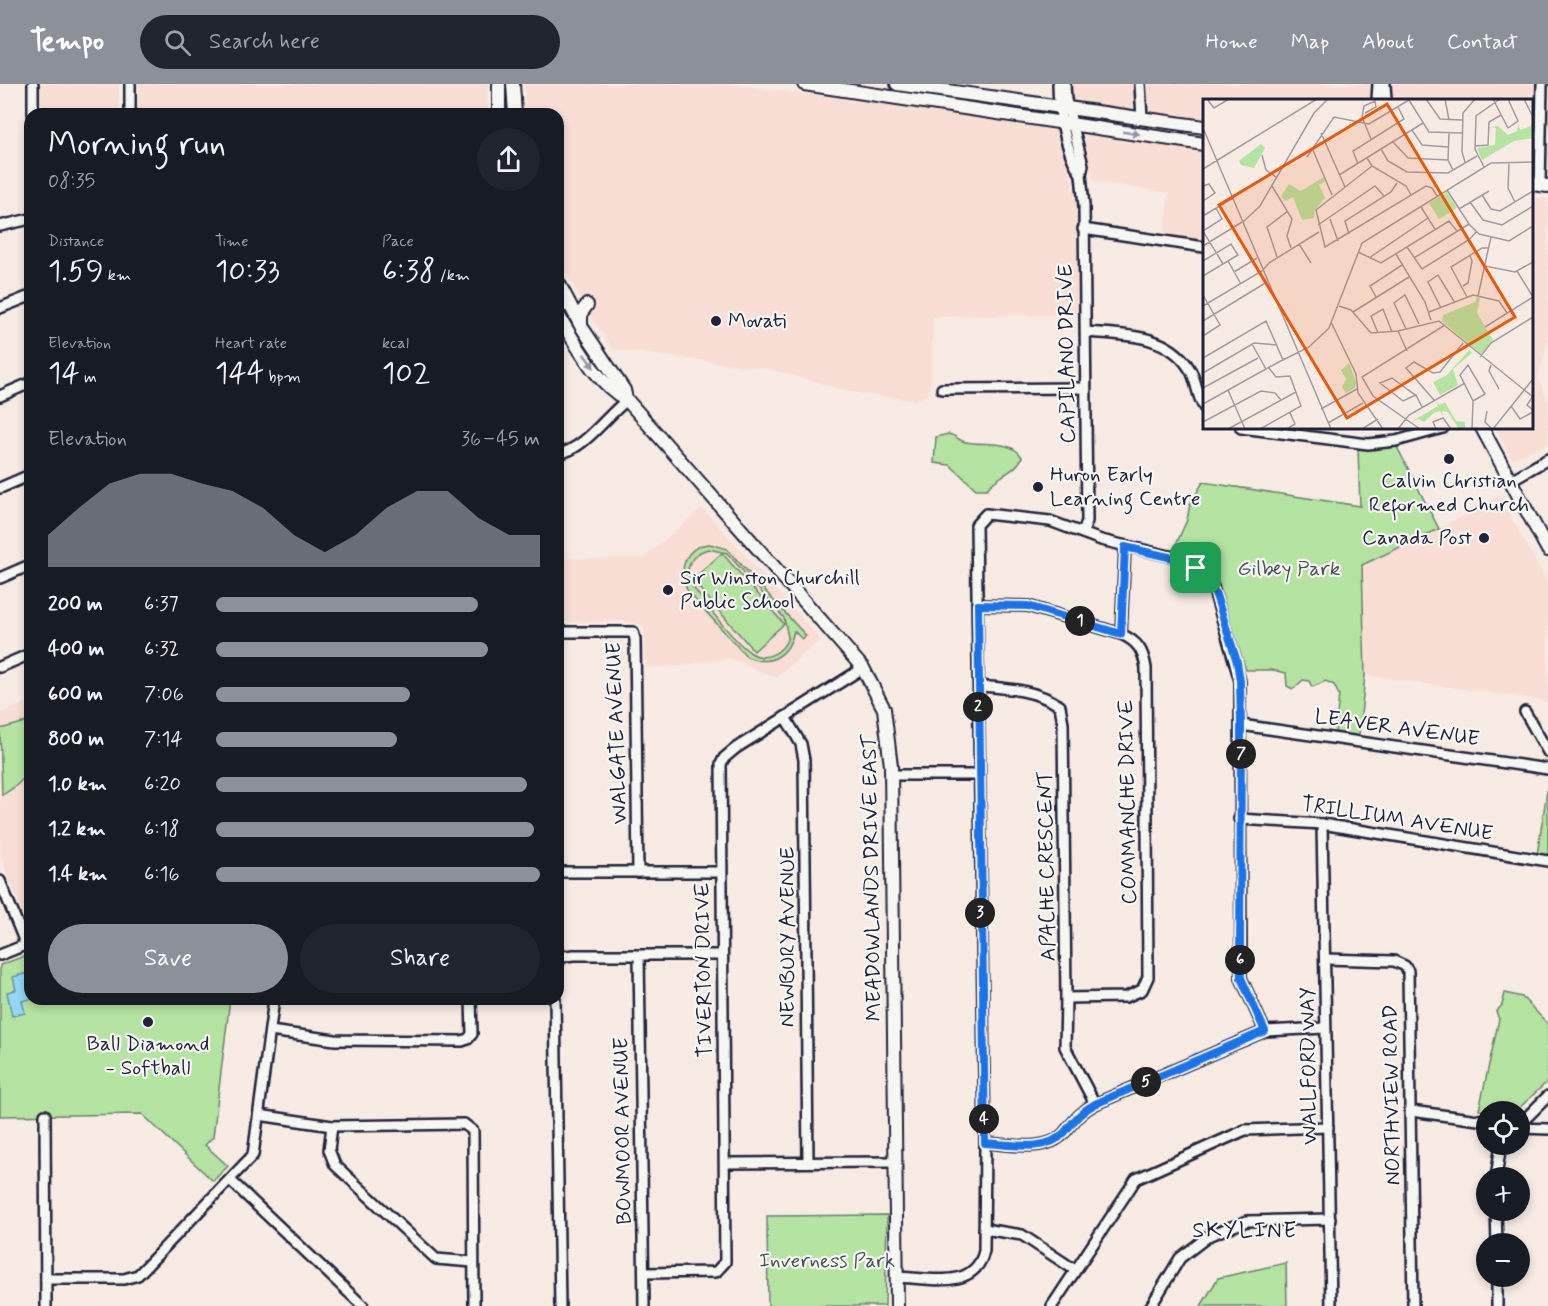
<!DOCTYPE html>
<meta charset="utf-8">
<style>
body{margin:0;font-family:Mynerve,sans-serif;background:#20242c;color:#f1f3f6;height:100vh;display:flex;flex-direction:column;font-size:22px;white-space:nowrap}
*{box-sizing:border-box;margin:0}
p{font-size:20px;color:#9ea1a6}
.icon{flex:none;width:33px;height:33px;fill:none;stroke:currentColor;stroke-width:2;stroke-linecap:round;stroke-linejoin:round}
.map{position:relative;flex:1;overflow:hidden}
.panel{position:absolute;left:24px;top:24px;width:540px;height:897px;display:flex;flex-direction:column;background:#171b24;border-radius:18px;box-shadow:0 3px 9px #0003}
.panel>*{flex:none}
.controls{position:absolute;left:1476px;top:1017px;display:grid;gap:12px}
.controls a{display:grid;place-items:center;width:54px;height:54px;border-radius:50%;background:#171b24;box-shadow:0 3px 9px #0003;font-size:30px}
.pin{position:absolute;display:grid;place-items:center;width:51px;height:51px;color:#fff;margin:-26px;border-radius:12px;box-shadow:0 3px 9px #0006}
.km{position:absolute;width:30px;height:30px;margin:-15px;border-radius:50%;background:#222;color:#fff;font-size:16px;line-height:30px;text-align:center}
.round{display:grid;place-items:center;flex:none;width:63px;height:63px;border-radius:32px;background:#20242c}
.head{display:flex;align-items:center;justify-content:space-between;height:102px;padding:0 24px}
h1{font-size:33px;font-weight:600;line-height:45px}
.figures{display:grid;grid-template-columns:repeat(3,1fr);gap:9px;height:102px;padding:6px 24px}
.figures div{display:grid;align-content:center}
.figures b{font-size:30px;font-weight:600}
.figures small{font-size:16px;font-weight:400}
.figures p{font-size:16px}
.chart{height:168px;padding:12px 24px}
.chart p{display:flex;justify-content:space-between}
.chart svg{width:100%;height:108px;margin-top:6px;fill:#8c9099;opacity:.7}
.button{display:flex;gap:12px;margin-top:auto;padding:12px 24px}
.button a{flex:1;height:69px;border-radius:36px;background:#8c9099;color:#fff;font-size:24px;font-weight:600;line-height:69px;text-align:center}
.button a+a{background:#20242c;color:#f1f3f6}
ul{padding:0 24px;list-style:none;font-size:20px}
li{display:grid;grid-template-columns:96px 72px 1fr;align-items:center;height:45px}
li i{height:15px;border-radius:8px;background:#8c9099}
header{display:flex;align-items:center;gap:36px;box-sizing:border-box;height:84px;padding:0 30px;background:#8c9099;color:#fff}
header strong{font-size:28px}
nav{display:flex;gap:33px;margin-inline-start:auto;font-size:21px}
.search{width:420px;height:54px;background:#20242c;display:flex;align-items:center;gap:15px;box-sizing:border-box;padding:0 21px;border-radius:33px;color:#9ea1a6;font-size:22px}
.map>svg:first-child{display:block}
.built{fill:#f8ded4}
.green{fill:#b4e3a2;stroke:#6b826e;stroke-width:1.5;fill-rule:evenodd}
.water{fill:#94d7f5;stroke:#668fab;stroke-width:1.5}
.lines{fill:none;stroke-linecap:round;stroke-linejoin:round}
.minor-casing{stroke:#22223b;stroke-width:14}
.major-casing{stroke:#22223b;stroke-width:16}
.minor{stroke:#f6f6f2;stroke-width:9}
.major{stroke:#f6f6f2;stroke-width:12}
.oneway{fill:#9797a0}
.route-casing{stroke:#fff;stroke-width:12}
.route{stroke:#1a73e8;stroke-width:8}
.poi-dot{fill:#22223b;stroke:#f6f6f2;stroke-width:2}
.labels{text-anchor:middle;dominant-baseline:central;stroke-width:4.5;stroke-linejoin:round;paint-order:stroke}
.poi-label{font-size:21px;fill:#22223b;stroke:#f6f6f2;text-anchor:start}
.street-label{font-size:21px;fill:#22223b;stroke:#f6f6f2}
.park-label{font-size:21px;fill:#465255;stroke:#f6f6f2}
.neighbourhood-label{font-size:22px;letter-spacing:1.5px;fill:#22223b;stroke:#f6f6f2}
.inset-road{fill:none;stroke:#a29ba0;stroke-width:1.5}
.view{fill:#e8590c;fill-opacity:0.15;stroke:#e8590c;stroke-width:3}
.inset-edge{fill:none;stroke:#22223b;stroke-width:3}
</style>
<header>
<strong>Tempo</strong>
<div class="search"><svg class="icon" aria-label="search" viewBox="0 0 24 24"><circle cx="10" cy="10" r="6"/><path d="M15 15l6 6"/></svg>Search here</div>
<nav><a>Home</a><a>Map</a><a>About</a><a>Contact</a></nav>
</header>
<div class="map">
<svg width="1548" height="1222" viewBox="0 0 1548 1222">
<rect width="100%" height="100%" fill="#f7ebe4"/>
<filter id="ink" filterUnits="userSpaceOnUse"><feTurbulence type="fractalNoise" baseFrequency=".0167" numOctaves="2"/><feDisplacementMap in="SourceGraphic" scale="12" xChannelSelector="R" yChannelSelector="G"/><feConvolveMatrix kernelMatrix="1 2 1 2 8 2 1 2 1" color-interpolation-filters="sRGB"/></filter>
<g filter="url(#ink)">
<g class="built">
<rect x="40" y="0" width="79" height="30"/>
<polygon points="139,0 488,0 488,30 138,30"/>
<polygon points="525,0 730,0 1060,44 1077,123 1078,230 933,233 931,298 928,310 915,316 856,309 769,285 613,265 589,229 558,174 558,30 525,30"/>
<polygon points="1070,0 1134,0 1134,20 1129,25 1076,17 1071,15"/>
<polygon points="1148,0 1372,0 1371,16 1204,16 1204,35 1152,28 1149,24"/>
<polygon points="1393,0 1540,0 1535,78 1532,82 1532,16 1393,16"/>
<polygon points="1088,51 1204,68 1204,157 1165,150 1169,109 1094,97 1085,57"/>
<polygon points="1532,113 1548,116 1548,256 1538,294 1548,317 1548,359 1512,375 1496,344 1532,344"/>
<polygon points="1499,412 1548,500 1548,619 1541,616 1365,591 1362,481 1439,445"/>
<polygon points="702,424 821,556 776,593 729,574 678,582 646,584 644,542 624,537 561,538 560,475 644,474"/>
<polygon points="30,617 30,847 29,848 0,769 0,630"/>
</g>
<g class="green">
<path d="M948 350C955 351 959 357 966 358 983 362 1011 355 1022 373 1016 389 997 391 987 405H976L950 381 934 379 936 353Z"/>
<polygon points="1396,361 1439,445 1362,481 1365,591 1359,652 1335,649 1339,611 1334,601 1326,597 1312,603 1309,597 1303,596 1293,605 1287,602 1286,589 1272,586 1246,586 1216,496 1193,473 1173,467 1187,436 1190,420 1203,398 1360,422 1358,365"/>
<path d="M710 460 727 465 806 552 802 555 794 547C789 571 771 583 747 573L689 509C676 489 684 462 710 460ZM708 465 727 469 784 534 788 553C783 569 765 578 751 569 733 557 706 520 692 502 683 486 690 470 708 465Z"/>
<polygon points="722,469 784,540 754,567 692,496"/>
<path d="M30 637C30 675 39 690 2 711L0 645Z"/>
<polygon points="1548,701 1548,773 1537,771"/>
<polygon points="30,870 30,915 230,915 213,1053 205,1061 228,1082 213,1097 142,1030 0,1032 0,881"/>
<polygon points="1505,909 1522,913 1548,940 1548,997 1516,1027 1479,1026 1499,935 1496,928 1502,921"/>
<polygon points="887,1131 885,1222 768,1222 767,1132"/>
<polygon points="1286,1179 1287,1222 1201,1222 1218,1194"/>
</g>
<polygon class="water" points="27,889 31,915 22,917 25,929 12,932 7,908 16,906 13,893"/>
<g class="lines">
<g class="minor-casing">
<g id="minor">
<path d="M1058 0C1058 26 1066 69 1081 90"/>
<polyline points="1065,0 1066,16 1083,81 1081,90 1084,122 1087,437 1083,449"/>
<polyline points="1140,0 1142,34"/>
<polyline points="1385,0 1386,16"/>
<polyline points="1377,16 1378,0"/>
<polyline points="33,30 33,0"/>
<polyline points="130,30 130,0"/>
<polyline points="1540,101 1542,0"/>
<polyline points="0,142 30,135"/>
<polyline points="1083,145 1204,163"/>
<polyline points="558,223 570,222"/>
<polyline points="0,224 30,212"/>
<path d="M1086 248C1122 251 1167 249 1189 284 1197 295 1196 311 1204 323"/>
<polyline points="942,305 1085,304"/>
<polyline points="0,312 30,299"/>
<polyline points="1241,344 1368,360 1396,357 1443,344"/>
<path d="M558 370C585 365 605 333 627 316"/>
<polyline points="1511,396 1548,375"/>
<polyline points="0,404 30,391"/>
<polyline points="0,494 30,481"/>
<path d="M978 521 1028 522 1121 550C1138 558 1143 566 1146 584L1148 893 1142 906 1126 913 1066 914"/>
<polyline points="558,548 633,548 635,555 638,788"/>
<polyline points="1121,550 1125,463"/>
<polyline points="0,583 30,570"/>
<path d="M979 602C1006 604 1037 606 1060 622L1063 639 1066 914 1065 963 1095 1020"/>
<polyline points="1525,628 1548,668"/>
<polyline points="785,633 801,660 804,676 808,1078"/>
<polyline points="1241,641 1548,685"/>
<polyline points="891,691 978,691"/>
<polyline points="1239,735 1322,740 1548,777"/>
<polyline points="1322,740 1331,1222"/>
<polyline points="558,788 720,788"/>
<polyline points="0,797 26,861"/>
<polyline points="0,871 30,859"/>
<polyline points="639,872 644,1222"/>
<polyline points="1325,875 1394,877 1405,882 1408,887 1413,1222"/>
<polyline points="558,877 565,872 574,871 721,871"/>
<polyline points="555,915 560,1222"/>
<polyline points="270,947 335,956 462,957 468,955 472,950 471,915"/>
<polyline points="1411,1027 1486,1037"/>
<polyline points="45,1031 46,1222"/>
<polyline points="259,1031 332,1042 464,1040 473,1047 474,1222"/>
<polyline points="1520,1040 1548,1012"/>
<polyline points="332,1042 329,1066 335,1081 436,1175 473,1178"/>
<polyline points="1520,1044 1548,1045"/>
<path d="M985 1059C1008 1060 1047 1069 1064 1049 1074 1037 1080 1028 1095 1020L1265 947 1325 944"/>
<polyline points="726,1079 896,1078"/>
<polyline points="1496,1094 1501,1060"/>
<polyline points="230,1096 363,1222"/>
<polyline points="1496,1126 1497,1160"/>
<polyline points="984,1145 1022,1151 1075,1186"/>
<polyline points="644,1189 716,1188 725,1178 721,680 724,674 736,664 863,584"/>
<polyline points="1497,1192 1497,1222"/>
<path d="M897 1193C928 1194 975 1207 984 1167L985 1059 976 441 986 430 1050 437 1101 456 1178 474 1196 485 1213 503 1240 597 1241 894 1265 947"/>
<polyline points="46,1195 124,1195 138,1191 253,1071 274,915"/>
<polyline points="1052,1222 1136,1095 1245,1046 1328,1043"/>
<polyline points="1151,1222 1180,1174 1210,1151 1247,1137 1330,1135"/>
</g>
</g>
<g class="major-casing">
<g id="major">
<polyline points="499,0 499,30"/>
<polyline points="513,0 515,30"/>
<polyline points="804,0 1204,60"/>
<polyline points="897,0 1204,43"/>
<polyline points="1532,100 1548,102"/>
<polyline points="558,198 581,242 624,306 626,315"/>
<path d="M558 231C576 260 596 299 627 316L863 584 884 625 891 682 897 1222"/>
<polyline points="581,240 581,229 587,221"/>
<polyline points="1482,344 1548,466"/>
</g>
</g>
<use href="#minor" class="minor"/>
<use href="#major" class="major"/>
</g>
<defs><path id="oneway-solid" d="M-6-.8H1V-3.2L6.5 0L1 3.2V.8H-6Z" transform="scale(1.5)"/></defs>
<g class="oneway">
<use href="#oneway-solid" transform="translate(1131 49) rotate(8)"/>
<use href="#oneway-solid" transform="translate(589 277) rotate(54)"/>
</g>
</g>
<g class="lines" filter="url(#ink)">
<g class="route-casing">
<path id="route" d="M1125 463 1186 477 1208 495 1216 511 1237 578 1240 597 1241 641 1240 875 1241 894 1265 947 1095 1020C1080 1028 1074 1037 1064 1049 1046 1069 1009 1060 985 1059L978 521 1028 522 1121 550Z"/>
</g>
<use href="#route" class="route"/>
</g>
<g class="poi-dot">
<circle cx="716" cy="237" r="6"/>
<circle cx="1449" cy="375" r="6"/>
<circle cx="1038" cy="403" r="6"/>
<circle cx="1484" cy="454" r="6"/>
<circle cx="668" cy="506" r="6"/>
<circle cx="148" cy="938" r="6"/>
</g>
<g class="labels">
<g class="poi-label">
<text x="728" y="237">Movati</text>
<text x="1050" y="391">Huron Early<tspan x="1050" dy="24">Learning Centre</tspan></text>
<text x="1449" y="397" text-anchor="middle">Calvin Christian<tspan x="1449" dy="24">Reformed Church</tspan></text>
<text x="1472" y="454" text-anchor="end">Canada Post</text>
<text x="680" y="494">Sir Winston Churchill<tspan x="680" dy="24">Public School</tspan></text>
<text x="148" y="960" text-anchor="middle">Ball Diamond<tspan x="148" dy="24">- Softball</tspan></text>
</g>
<g class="street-label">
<text transform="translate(1067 270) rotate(-91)">CAPILANO DRIVE</text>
<text transform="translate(1397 644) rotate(8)">LEAVER AVENUE</text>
<text transform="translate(617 649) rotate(-92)">WALGATE AVENUE</text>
<text transform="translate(1128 718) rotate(-91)">COMMANCHE DRIVE</text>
<text transform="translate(1397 735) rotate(9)">TRILLIUM AVENUE</text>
<text transform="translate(1047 782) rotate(-91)">APACHE CRESCENT</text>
<text transform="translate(872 794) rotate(-91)">MEADOWLANDS DRIVE EAST</text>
<text transform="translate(788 853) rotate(-90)">NEWBURY AVENUE</text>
<text transform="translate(704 886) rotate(-91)">TIVERTON DRIVE</text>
<text transform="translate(1309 982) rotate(-91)">WALLFORD WAY</text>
<text transform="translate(1392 1011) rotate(-91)">NORTHVIEW ROAD</text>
<text transform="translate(623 1047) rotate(-91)">BOWMOOR AVENUE</text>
</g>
<g class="park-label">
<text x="1289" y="485">Gilbey Park</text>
<text x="827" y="1177">Inverness Park</text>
</g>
<g class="neighbourhood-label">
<text x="1245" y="1147">SKYLINE</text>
</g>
</g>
<g transform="translate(1203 15)">
<rect width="330" height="330" fill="#f7ebe4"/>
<path d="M315 26 317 31 330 26V39L311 42 279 61 274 49 292 46 293 29 288 28 295 27 305 36 314 32ZM58 45 62 49 51 69 38 66 36 62ZM121 78 123 82 116 86 122 99 112 111 111 119 99 121 90 98 82 102 78 97 86 85 98 92ZM244 93 254 109 236 120 226 104ZM274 198 277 199 274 214 290 241 278 255 239 222 240 216 272 203ZM266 251 269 254 250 270 255 286 237 296 230 283 244 276ZM146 264 153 283 152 289 143 294 139 288 143 280 138 271ZM234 302 236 306 242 303 253 322 262 323V330H256L245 313 239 312 240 317 237 312 231 314 221 323 215 320 208 323 235 307Z" fill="#b4e3a2"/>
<path class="inset-road" d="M4 0 11 9 26 0M223 0 237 20 259 21M242 0 246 21M290 0 305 29 315 22 305 0M321 0 330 18M206 1 226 33 259 34M162 14 173 8 172 2 161 7 159 18 168 40M0 29 128 330M209 31 219 46 245 48M118 34 142 88M246 34 245 61 250 71M190 43 205 59 245 61M272 47 285 46 286 23 298 16M109 49 129 96M178 50 185 62 204 73 245 74 274 57M59 56 63 71 73 78M104 58 131 18 166 25 206 1M164 59 169 67 203 87 208 96M262 63 259 53 260 14 272 0M306 64 305 89 312 103M155 65 150 52 201 20 195 8M169 67 113 111 122 148 223 87 229 89 234 97M281 68 272 50 273 17 297 0M0 70 114 0M136 76 220 24M0 87 6 85 12 94 0 102M69 87 89 120 84 137 88 149M244 91 266 125 276 135 306 142 330 127M279 96 288 110 297 112 330 92M267 103 280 121 299 126 330 107M218 108 232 130M256 110 286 92M0 117 30 99M127 120 135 142M40 123 57 107 111 14 125 0M115 126 172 87 181 97M0 132 20 165M0 132 19 120 13 109M146 135 142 122 188 93 194 84M96 145 108 164M0 147 39 123M204 148 219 170 267 140 273 133M155 153 178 164 246 122 254 132M193 155 222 203 228 221M74 158 64 128 85 112M166 159 225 119M211 159 266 125M0 162 28 145 35 156 0 177M25 162 38 185M66 164 116 133M282 167 312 173 330 163M314 172 330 198M31 173 54 159M260 187 265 184 269 162 267 157M0 196 17 226 0 237M275 197 288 138M173 198 167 187 199 166M264 198 248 168 279 149H286M0 207 59 172 67 163M136 207 148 211 168 234 195 232 236 222 330 298M238 209 225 183 235 176 252 204M150 213 206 178M226 213 270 196 296 202 304 214M0 222 64 183M128 223 153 275 155 294 180 330M282 228 330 198M203 230 191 204 202 196 216 225M195 232 204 252M175 234 168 217 180 210 189 233M49 245 63 270M277 258 288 244 330 218M0 259 63 222 80 261M80 261 106 248 126 229 159 144 288 64 330 63M288 266 286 272 296 290M0 274 51 244 74 246M0 289 55 259M25 291 42 330M213 296 200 302 177 284 189 279 211 295 213 296 219 308M330 297 324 306 330 311M231 301 203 269 211 263 230 274 237 273 260 244M0 305 81 260M308 307 317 320 330 313M118 310 154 290M284 312 282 323 289 330M0 323 58 292 72 294 78 301M125 324 160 304M25 330 93 293M57 330 98 307 87 277 73 278 66 269M84 330 92 325 87 314M159 330 175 320M195 330 206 316 262 284M217 330 170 297 159 278 242 226M233 330 230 323 240 319 248 330M269 330 270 302 257 276 265 266 282 295 270 302M290 330 330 280"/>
<path class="view" d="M184 5 312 218 144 319 16 106Z"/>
<rect width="330" height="330" class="inset-edge"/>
</g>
</svg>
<div class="controls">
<a><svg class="icon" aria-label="locate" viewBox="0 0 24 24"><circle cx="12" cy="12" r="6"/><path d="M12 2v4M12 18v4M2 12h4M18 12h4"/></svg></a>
<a>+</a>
<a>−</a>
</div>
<div class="pin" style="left:1196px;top:484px;background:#1e9e55"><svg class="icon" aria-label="arrive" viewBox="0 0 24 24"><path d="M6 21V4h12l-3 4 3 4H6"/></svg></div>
<b class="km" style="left:1080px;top:537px">1</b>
<b class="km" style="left:978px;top:623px">2</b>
<b class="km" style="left:980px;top:829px">3</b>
<b class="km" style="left:984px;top:1035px">4</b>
<b class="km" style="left:1146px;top:998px">5</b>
<b class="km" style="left:1240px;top:876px">6</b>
<b class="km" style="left:1241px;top:670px">7</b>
<section class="panel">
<div class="head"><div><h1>Morning run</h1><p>08:35</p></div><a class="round"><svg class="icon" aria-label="share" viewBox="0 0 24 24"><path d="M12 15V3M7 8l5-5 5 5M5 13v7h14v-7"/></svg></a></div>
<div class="figures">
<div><p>Distance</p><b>1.59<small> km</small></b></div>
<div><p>Time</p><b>10:33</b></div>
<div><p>Pace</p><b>6:38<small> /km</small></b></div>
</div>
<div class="figures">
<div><p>Elevation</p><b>14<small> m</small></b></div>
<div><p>Heart rate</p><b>144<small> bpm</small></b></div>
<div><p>kcal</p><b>102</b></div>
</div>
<div class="chart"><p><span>Elevation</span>36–45 m</p>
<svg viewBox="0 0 160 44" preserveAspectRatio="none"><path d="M0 44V31L10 20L20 10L30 6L40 6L50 10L60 13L70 20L80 31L90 38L100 31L110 20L120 13L130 13L140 24L150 31L160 31V44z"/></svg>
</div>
<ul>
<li><b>200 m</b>6:37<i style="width:81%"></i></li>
<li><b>400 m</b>6:32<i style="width:84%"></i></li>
<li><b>600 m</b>7:06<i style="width:60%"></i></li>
<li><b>800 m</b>7:14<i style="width:56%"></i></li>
<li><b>1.0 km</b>6:20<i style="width:96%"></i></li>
<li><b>1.2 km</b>6:18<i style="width:98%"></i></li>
<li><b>1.4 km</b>6:16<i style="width:100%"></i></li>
</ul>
<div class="button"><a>Save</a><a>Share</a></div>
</section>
</div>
